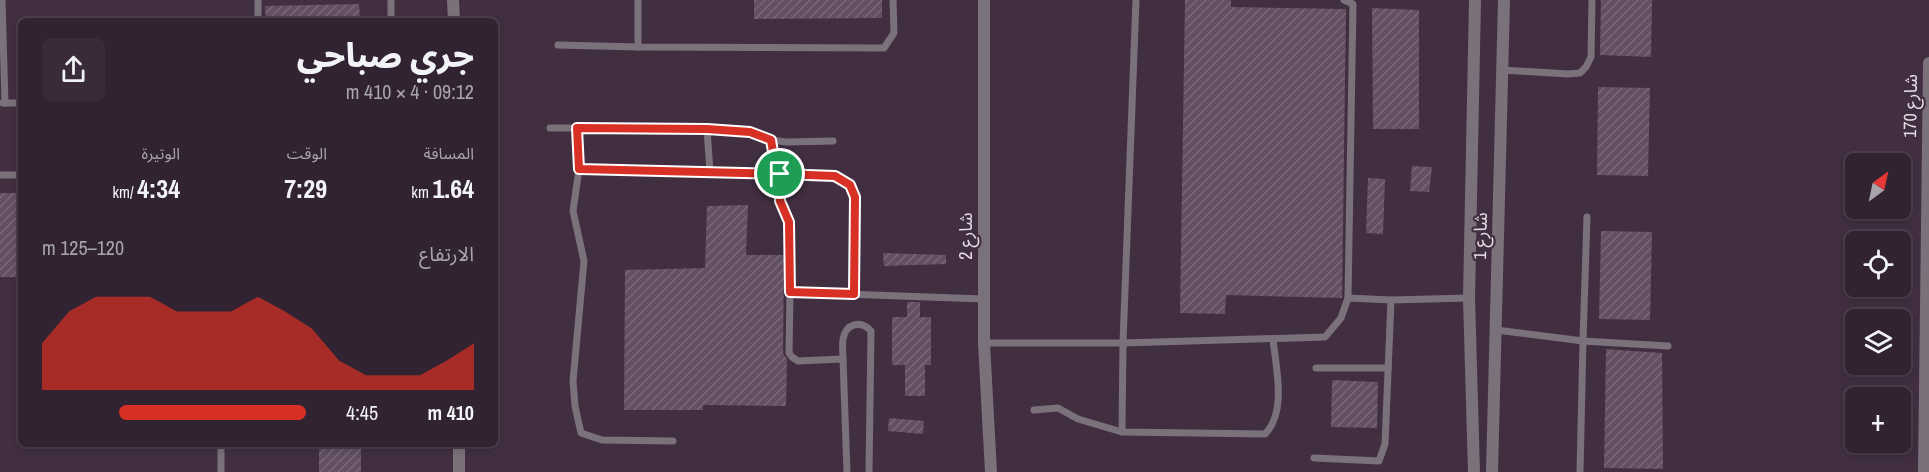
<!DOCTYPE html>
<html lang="ar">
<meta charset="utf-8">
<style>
body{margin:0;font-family:"Archivo Narrow","Noto Sans Arabic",sans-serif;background:#392b39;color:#f1f3f6;direction:rtl;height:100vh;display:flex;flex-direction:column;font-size:22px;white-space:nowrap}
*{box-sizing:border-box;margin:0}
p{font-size:20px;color:#a8a4ab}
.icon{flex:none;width:33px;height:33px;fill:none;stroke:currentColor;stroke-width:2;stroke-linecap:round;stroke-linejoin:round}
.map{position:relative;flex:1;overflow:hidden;direction:ltr}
.drawer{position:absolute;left:18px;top:18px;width:480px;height:429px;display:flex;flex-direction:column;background:#312331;border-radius:9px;box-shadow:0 3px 9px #0003,0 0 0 2px #4c404d;direction:rtl}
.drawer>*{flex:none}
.needle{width:39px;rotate:33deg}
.fabs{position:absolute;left:1845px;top:153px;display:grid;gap:12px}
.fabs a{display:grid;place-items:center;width:66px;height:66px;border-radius:9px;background:#312331;box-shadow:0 3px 9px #0003,0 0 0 2px #4c404d;font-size:30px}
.pin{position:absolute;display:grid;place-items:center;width:51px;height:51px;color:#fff;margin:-26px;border:3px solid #fff;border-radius:50%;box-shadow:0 2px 6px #0007}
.round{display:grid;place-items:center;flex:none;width:63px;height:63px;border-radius:9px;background:#392b39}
.overview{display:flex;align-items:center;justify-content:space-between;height:102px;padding:0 24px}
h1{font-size:33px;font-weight:800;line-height:45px}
.figures{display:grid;grid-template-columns:repeat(3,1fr);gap:9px;height:102px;padding:6px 24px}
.figures div{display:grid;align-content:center}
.figures b{font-size:26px;font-weight:800}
.figures small{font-size:16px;font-weight:400}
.figures p{font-size:16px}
.chart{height:168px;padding:12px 24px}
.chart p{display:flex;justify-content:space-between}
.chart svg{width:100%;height:108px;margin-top:6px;fill:#d93025;opacity:.7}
ul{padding:0 24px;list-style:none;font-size:20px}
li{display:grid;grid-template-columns:96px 72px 1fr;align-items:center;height:45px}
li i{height:15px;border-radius:8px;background:#d93025}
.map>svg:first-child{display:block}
.building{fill:url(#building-hatch)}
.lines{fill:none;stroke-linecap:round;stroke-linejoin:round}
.lane{stroke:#7b717b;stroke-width:7}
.street{stroke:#7b717b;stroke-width:12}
.route-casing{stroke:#fff;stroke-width:12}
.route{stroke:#d93025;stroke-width:8}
.labels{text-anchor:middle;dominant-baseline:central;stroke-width:4.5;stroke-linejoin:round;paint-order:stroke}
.street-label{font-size:18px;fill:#e6dbe6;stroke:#412f41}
</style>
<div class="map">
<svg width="1929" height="472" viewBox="0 0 1929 472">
<defs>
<pattern id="building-hatch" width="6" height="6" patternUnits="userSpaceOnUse" patternTransform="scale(1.5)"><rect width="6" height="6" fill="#624f62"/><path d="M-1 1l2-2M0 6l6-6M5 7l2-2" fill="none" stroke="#786878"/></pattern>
</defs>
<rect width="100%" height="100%" fill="#412f41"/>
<g class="building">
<polygon points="754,0 882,0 882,18 754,19"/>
<polygon points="1185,0 1231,0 1231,7 1346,9 1342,298 1226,295 1225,314 1180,313"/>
<polygon points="1601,0 1652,0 1651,57 1600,55"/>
<polygon points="359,4 360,21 266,21 265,6"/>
<polygon points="1372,8 1419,10 1419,129 1373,129"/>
<polygon points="1598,87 1650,88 1648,176 1597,175"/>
<polygon points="1412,166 1432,167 1429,192 1410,191"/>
<polygon points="1368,178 1385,179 1383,234 1366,233"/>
<rect x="0" y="193" width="16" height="84"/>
<polygon points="748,205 746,255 784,255 783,353 787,359 786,406 703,405 703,410 624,410 625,270 705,268 707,206"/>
<polygon points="1601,231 1652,232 1650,320 1599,319"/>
<polygon points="883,253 946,255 946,264 884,266"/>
<polygon points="907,302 920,302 920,317 931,317 931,365 925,365 925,396 905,396 905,365 892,365 892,317 907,317"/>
<polygon points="1606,349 1662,353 1663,469 1604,468"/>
<polygon points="1332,380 1378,382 1377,428 1331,427"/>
<polygon points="889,418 924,421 923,434 888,431"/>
<rect x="319" y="444" width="42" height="28"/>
</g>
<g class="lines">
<g class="lane">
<polyline points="2,0 5,103"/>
<polyline points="391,0 391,21"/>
<polyline points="638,0 638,47 884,48 894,33 893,0"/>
<path d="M1136 0 1123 343 1122 432 1265 434C1287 412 1276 368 1273 339"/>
<polyline points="1344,0 1353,4 1348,298"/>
<polyline points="258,21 258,0"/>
<polyline points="558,45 638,47"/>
<polyline points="1502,70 1568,74 1580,73 1586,67 1591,57 1592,0"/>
<polyline points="3,103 21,103"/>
<polyline points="550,128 577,128 579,169 780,174 774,158 771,140"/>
<polyline points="577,128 707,129 750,132 771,140 786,142 833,141"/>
<polyline points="707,129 710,172"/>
<polyline points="579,169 573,211 584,261 573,381 575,406 581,433 602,440 673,441"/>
<polyline points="0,175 21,175"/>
<polyline points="790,292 789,353 792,357 798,361 843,359 847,472"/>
<polyline points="854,294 855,197 850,185 835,176 780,174 780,201 789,222 790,292 983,299"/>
<polyline points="1496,330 1583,341 1587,217"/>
<polyline points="984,343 1123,343 1325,337 1341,318 1348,298 1391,300 1469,298"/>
<path d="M843 359C843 353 842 346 843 339 846 323 861 320 871 331L869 472"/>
<polyline points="1316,368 1388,368"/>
<polyline points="1034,410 1058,408 1078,419 1122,432"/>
<polyline points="221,444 221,472"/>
<polyline points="1314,458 1379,461 1385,444 1391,300"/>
<polyline points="1580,472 1583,341 1668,346"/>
</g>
<g class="street">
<polyline points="453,0 454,21"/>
<polyline points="984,0 984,343 991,472"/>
<polyline points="459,444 459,472"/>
<polyline points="1474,472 1469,298 1475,0"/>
<polyline points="1492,472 1504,0"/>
<polyline points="1924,472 1929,63"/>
</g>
</g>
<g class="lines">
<g class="route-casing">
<polyline id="route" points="780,174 579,169 577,128 707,129 750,132 771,140 774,158 780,174 780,201 789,222 790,292 854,294 855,197 850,185 835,176 780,174"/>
</g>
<use href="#route" class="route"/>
</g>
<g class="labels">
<g class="street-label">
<text transform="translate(1910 106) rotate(-89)">شارع 170</text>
<text transform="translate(965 236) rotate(-90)">شارع 2</text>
<text transform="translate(1480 236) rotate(-89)">شارع 1</text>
</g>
</g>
</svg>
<div class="fabs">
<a><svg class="needle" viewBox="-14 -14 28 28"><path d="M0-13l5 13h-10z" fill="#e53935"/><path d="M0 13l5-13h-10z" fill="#a8a4ab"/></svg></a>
<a><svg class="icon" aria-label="locate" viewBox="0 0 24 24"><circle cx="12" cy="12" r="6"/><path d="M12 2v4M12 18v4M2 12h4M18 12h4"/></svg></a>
<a><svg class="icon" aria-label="layers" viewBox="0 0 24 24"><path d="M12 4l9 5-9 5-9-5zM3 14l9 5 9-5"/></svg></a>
<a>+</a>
</div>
<div class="pin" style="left:780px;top:174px;background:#1e9e55"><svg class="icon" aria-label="arrive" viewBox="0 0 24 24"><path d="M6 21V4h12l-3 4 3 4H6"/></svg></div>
<section class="drawer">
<div class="overview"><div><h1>جري صباحي</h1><p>09:12 · 4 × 410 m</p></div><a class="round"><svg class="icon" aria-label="share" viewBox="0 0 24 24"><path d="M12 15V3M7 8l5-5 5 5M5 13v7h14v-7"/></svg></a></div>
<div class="figures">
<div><p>المسافة</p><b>1.64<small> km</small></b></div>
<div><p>الوقت</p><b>7:29</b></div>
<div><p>الوتيرة</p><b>4:34<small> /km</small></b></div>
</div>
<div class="chart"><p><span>الارتفاع</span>120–125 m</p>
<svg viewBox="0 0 160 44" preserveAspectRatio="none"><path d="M0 44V25L10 12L20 6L30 6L40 6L50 12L60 12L70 12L80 6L90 12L100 19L110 32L120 38L130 38L140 38L150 32L160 25V44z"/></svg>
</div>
<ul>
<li><b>410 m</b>4:45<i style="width:71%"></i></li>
</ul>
</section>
</div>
